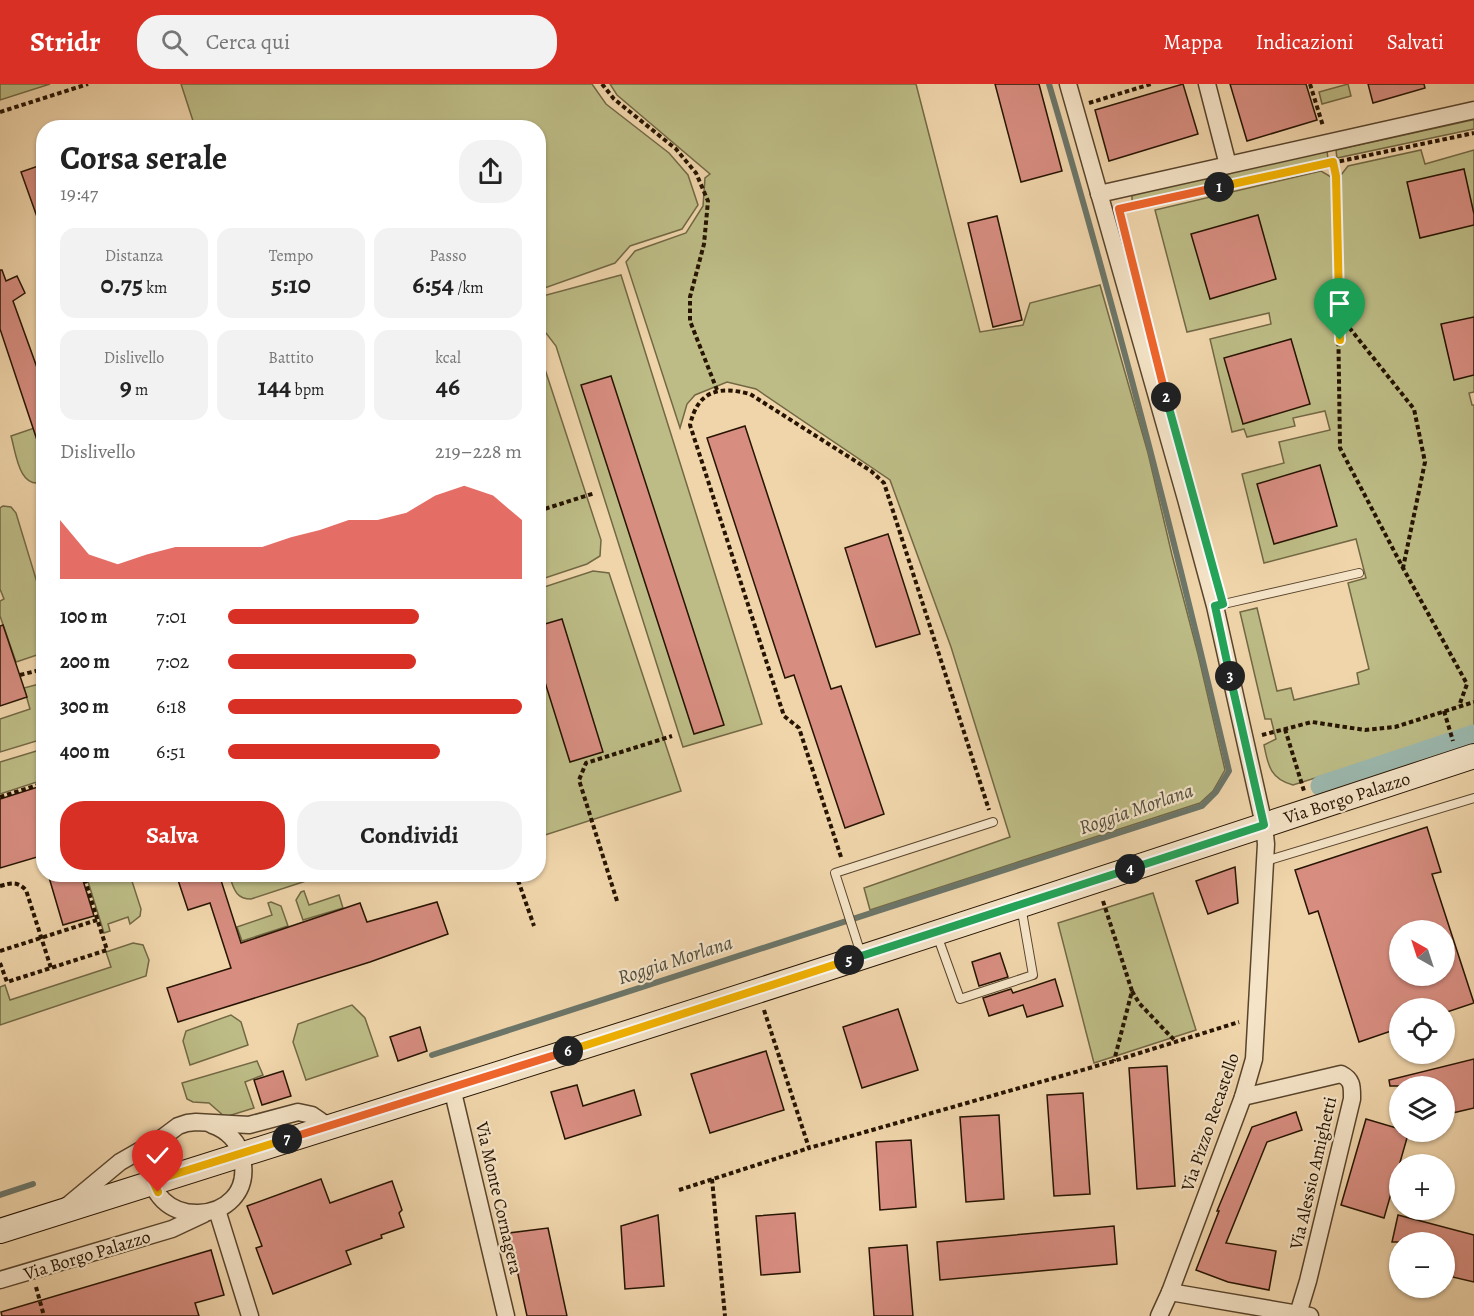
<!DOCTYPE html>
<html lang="it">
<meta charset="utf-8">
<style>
body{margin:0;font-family:Alegreya,serif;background:#f2f2f2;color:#222;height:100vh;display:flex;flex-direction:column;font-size:22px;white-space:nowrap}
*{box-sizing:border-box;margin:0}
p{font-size:20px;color:#767676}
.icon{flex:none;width:33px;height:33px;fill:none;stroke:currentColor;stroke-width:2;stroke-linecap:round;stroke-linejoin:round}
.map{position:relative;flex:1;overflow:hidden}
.panel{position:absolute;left:36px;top:36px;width:510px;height:762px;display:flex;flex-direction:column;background:#fff;border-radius:24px;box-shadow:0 2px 4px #0004}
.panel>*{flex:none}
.needle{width:39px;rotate:321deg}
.fabs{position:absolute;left:1389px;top:836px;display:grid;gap:12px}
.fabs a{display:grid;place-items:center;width:66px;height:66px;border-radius:50%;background:#fff;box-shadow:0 2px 4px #0004;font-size:30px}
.pin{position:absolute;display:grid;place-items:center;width:51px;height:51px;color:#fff;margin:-62px -26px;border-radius:50% 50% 50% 0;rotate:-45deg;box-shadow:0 0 6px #0007}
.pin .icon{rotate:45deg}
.km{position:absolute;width:30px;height:30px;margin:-15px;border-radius:50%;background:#222;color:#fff;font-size:16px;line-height:30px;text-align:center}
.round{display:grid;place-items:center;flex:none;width:63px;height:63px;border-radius:24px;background:#f2f2f2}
.headline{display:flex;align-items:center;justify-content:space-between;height:102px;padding:0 24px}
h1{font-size:33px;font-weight:700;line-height:45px}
.figures{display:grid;grid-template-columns:repeat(3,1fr);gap:9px;height:102px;padding:6px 24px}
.figures div{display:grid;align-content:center;border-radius:15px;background:#f2f2f2;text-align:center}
.figures b{font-size:26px;font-weight:700}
.figures small{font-size:16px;font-weight:400}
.figures p{font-size:16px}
.chart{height:168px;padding:12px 24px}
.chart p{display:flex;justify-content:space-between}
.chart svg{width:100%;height:108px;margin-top:6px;fill:#d93025;opacity:.7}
.cta{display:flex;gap:12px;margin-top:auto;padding:12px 24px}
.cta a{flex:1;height:69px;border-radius:24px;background:#d93025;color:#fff;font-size:24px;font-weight:700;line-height:69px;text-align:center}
.cta a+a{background:#f2f2f2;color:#222}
ul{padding:0 24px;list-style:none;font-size:20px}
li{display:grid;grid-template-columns:96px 72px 1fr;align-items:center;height:45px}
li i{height:15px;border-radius:8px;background:#d93025}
header{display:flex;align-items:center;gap:36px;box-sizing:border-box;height:84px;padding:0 30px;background:#d93025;color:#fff}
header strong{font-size:28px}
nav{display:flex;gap:33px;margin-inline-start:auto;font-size:21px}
.search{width:420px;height:54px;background:#f2f2f2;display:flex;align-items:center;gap:15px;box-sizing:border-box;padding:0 21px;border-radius:24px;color:#767676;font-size:22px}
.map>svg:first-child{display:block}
.green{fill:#bdbc86;stroke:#726844;stroke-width:1.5}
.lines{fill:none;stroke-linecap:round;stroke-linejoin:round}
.stream{stroke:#6c7669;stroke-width:6}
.canal{stroke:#9bb8ae;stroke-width:21}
.building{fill:#d78d80;stroke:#261401;stroke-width:1.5;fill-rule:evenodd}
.lane-casing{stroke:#58442c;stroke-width:10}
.street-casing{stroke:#58442c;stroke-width:19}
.secondary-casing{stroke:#261401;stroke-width:26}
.path{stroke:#261401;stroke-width:4;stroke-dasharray:4.5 3;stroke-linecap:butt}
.lane{stroke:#f5e4c8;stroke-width:8}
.street{stroke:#f5e4c8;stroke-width:16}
.secondary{stroke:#f5e4c8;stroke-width:24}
.split-1-casing{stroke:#fff;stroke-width:12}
.split-2-casing{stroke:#fff;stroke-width:12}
.split-3-casing{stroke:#fff;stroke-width:12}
.split-4-casing{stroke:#fff;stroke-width:12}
.split-5-casing{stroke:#fff;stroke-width:12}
.split-6-casing{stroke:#fff;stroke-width:12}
.split-7-casing{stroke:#fff;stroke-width:12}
.split-8-casing{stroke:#fff;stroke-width:12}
.split-1{stroke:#f5b400;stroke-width:8}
.split-2{stroke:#f0652b;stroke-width:8}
.split-3{stroke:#22a559;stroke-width:8}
.split-4{stroke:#22a559;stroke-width:8}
.split-5{stroke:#22a559;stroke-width:8}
.split-6{stroke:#f5b400;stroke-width:8}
.split-7{stroke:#f0652b;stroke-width:8}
.split-8{stroke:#f5b400;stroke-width:8}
.labels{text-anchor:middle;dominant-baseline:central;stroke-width:4.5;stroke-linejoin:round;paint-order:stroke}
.street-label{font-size:18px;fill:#261401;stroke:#f5e4c8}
.water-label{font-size:20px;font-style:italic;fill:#4f4d3e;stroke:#f5e4c8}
</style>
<header>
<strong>Stridr</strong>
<div class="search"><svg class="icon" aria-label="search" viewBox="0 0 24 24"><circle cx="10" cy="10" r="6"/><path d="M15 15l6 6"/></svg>Cerca qui</div>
<nav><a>Mappa</a><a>Indicazioni</a><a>Salvati</a></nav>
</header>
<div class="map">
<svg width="1474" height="1232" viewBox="0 0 1474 1232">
<rect width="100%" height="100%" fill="#f0d5ab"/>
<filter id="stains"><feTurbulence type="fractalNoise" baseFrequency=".00333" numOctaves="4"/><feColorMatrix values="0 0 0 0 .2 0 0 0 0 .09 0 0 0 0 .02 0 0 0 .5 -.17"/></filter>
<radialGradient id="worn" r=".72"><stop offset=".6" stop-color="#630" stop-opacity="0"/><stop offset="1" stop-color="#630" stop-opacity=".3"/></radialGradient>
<g class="green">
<polygon points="0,0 50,0 0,16"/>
<polygon points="181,0 592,0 606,20 669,69 688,91 698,121 682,145 630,162 615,179 539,206 538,44 195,43"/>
<polygon points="610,0 916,0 980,248 1023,241 1030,219 1100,201 1148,369 1172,471 1198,570 1225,686 1213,707 1200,719 870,826 864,804 1010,753 951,563 890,396 756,305 727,298 695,311 687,320 680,344 626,178 635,167 686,149 703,122 705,94 710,90 617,11"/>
<polygon points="1348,0 1351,12 1322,20 1319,8"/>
<polygon points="1472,36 1474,36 1474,45 1337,74 1336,66"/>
<path d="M1421 66 1425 80 1474 66V308L1469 309 1472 321H1474V644L1293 701C1270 695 1268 681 1264 661L1276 655 1271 635H1265L1240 528 1257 524 1277 607 1291 604 1294 616 1359 600 1357 589 1369 585 1348 499 1366 494 1356 455 1264 479 1242 390 1284 379 1279 358 1330 346 1325 327 1293 334 1295 342 1247 353 1244 345 1232 348 1210 255 1271 240 1269 229 1187 248 1155 126 1321 87 1331 93 1341 91 1348 82Z"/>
<polygon points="1327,67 1328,75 1132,118 1132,112 1139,108"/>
<polygon points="621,191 762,640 683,663 556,262 546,249 539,245 539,213"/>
<polygon points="538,264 601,456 600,472 587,480 539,496"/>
<path d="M43 341V398C19 406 16 369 11 352Z"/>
<polygon points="3,422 11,423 16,429 43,518 43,569 16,578 0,532 0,517 4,515 0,505 0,424"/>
<polygon points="593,487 609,489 681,707 539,753 538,505"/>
<polygon points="43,599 43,655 0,668 0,635 30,625 24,604"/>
<polygon points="43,665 43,696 0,710 0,678"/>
<polygon points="86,791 130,791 141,825 140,832 130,840 128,833 108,840 110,847 104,849"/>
<path d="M229 791V790L320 791 315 794 251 815C235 815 234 804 229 791Z"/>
<polygon points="304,807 309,821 339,811 343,824 303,836 296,816 301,808"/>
<polygon points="1153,809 1196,946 1094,979 1058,839"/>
<polygon points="271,818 281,822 288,842 242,857 237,843 272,831 268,819"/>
<polygon points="133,859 143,861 149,876 146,892 0,941 0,903 5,901 10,916 111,883 106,868"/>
<polygon points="352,921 365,934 378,972 306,996 293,958 298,940"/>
<polygon points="231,931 241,938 248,961 190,981 183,957 186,947"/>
<polygon points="257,977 263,991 245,998 254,1024 225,1033 209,1019 193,1018 187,1015 182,999"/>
</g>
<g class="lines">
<g class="stream">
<path d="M432 971 1202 722 1216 708 1229 687C1175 456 1116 227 1049 0"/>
<polyline points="0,1111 33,1100"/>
</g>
<polyline class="canal" points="1321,702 1474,651"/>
</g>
<g class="building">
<polygon points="995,0 1039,0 1062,87 1021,98"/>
<polygon points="1183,0 1198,50 1109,77 1095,26"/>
<polygon points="1230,0 1306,0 1317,36 1247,57"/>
<polygon points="1368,0 1424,0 1425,4 1373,19"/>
<polygon points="44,80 44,143 41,144 21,88"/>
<polygon points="1464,85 1474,130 1474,141 1420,154 1407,98"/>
<polygon points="1258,131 1276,195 1210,215 1191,150"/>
<polygon points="997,132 1022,236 993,243 968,139"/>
<polygon points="0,186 2,186 6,197 17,192 25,209 13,217 44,303 44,367 41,368 0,245"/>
<polygon points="1474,233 1474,291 1454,296 1441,240"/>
<polygon points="1291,255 1310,320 1243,340 1224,274"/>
<polygon points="611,292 724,641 694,650 581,301"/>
<polygon points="745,342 831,605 841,602 884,730 845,744 794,591 785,594 707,354"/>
<polygon points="1320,381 1337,442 1274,460 1257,400"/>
<polygon points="888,450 920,550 876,563 845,464"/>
<polygon points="562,535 603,668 570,678 538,576 538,542"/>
<polygon points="3,541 27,613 0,622 0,542"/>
<polygon points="44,701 44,771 0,784 0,715"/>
<path d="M1427 743 1441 788 1432 790 1474 919 1444 929V924H1400V944L1359 958 1318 827 1309 830 1295 786ZM1400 846H1444V891H1400Z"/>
<polygon points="1235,783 1238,819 1208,830 1196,797"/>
<polygon points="48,790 81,790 94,832 63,841"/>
<polygon points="176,790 219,790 241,859 360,819 367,838 437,818 448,850 370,878 178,938 167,904 231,884 210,819 188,826"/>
<polygon points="1000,869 1008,893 979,902 972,878"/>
<polygon points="1055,895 1063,922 1027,933 1023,921 989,932 983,914 1011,905 1013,909"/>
<polygon points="898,925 918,986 862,1004 843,943"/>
<polygon points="420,943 427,967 398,977 390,953"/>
<polygon points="766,967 784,1026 710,1049 691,990"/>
<polygon points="1474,975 1474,1024 1444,1031 1444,1002 1390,1002 1389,996"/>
<polygon points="1167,982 1175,1102 1137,1105 1129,984"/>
<polygon points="283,987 291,1012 262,1021 254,996"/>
<polygon points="577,1001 583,1022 634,1006 641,1031 565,1055 551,1008"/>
<polygon points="1083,1009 1090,1110 1054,1112 1047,1011"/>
<polygon points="1296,1028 1302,1046 1267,1058 1226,1159 1276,1167 1269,1206 1228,1198 1196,1186 1219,1127 1217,1127 1252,1043"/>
<polygon points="999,1031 1004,1115 966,1118 960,1033"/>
<polygon points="1366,1035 1400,1045 1400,1047 1409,1047 1384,1134 1341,1121"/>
<polygon points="911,1056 916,1123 880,1126 876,1058"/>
<polygon points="321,1095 330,1119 392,1097 402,1126 399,1129 404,1143 381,1151 382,1154 346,1167 351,1180 273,1210 256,1164 262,1162 247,1122"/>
<polygon points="795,1129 800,1188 761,1191 756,1132"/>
<polygon points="658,1131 664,1202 625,1205 621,1142"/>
<polygon points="1398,1131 1474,1151 1474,1198 1444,1191 1444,1158 1392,1158"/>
<polygon points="1114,1142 1117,1180 940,1196 937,1158"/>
<polygon points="548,1144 567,1232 527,1232 509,1149"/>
<polygon points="907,1161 913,1232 874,1232 869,1164"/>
<polygon points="211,1166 224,1211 195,1219 199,1232 2,1232 1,1228"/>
</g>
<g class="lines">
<g class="lane-casing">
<g id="lane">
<polyline points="1215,522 1359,489"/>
<polyline points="1266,777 1474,714"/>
<polyline points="937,851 960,915 1033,891 1021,822"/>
<polyline points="861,870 835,789 993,738"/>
</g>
</g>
<g class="street-casing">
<g id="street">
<polyline points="1068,0 1186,415 1215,522 1264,741 1266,760 1254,975 1243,1013 1170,1208 1159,1232"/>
<polyline points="1207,0 1228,81"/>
<polyline points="1099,110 1474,26"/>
<polyline points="452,1004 506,1232"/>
<path d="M1243 1013 1341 990C1353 996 1352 1003 1352 1015L1308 1197 1298 1230"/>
<path d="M162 1054C159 1061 153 1069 152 1076 140 1148 257 1146 242 1074 239 1058 227 1046 212 1041"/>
<polyline points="67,1122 120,1078 162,1054 178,1042 187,1039 196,1038 249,1041 298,1028 312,1031 328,1042"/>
<polyline points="217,1126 250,1232"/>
<polyline points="0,1196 172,1145 204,1130"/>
<polyline points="1170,1208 1310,1232"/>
</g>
</g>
<g class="secondary-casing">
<path id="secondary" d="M0 1147C151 1099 302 1051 453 1004 794 897 1134 784 1474 672"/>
</g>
<g class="path">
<polyline points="602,0 614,15 676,65 696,89 708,117 704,160 690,213 690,237 717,306"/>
<polyline points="1310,0 1323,42"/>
<polyline points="1089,19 1151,0"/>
<polyline points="0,28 88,0"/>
<polyline points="1333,78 1336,92 1340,364 1403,484 1467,600 1459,622"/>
<polyline points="1303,85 1474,49"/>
<polyline points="1340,232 1414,325 1425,378 1403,484"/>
<polyline points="538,427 595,409"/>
<polyline points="20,591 44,585"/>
<polyline points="1444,627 1453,657"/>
<polyline points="1285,645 1304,707"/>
<polyline points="1262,651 1312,638 1365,646 1395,643 1474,618"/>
<polyline points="0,713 44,699"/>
<path d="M841 773 799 644 784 632 690 341C698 306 719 302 750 310L871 387 884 399 989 726"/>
<polyline points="514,790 519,799 534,842"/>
<path d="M0 802C11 799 17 797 26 806L51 884"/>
<polyline points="617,817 579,696 586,679 672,652"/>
<polyline points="1103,817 1132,907 1114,977"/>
<polyline points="0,867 97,836"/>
<polyline points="0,879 7,898 107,866 83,790"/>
<polyline points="1132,907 1139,919 1176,958"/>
<polyline points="764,926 809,1064 1114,977 1239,938"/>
<polyline points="712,1095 725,1232"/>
<polyline points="679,1106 809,1064"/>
<polyline points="36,1203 44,1232"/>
</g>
<use href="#lane" class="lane"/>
<use href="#street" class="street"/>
<use href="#secondary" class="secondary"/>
</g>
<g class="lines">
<g class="split-1-casing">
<polyline id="split-1" points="1219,103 1333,78 1336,92 1340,256"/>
</g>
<g class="split-2-casing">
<polyline id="split-2" points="1166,313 1119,125 1219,103"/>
</g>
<g class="split-3-casing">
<polyline id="split-3" points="1166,313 1223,520 1215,522 1230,592"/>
</g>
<g class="split-4-casing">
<polyline id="split-4" points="1130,785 1264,741 1230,592"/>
</g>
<g class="split-5-casing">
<polyline id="split-5" points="849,876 1130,785"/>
</g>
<g class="split-6-casing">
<polyline id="split-6" points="568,967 849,876"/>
</g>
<g class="split-7-casing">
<polyline id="split-7" points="287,1055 568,967"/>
</g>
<g class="split-8-casing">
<polyline id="split-8" points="158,1108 153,1097 287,1055"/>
</g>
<use href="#split-1" class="split-1"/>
<use href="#split-2" class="split-2"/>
<use href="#split-3" class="split-3"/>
<use href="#split-4" class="split-4"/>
<use href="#split-5" class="split-5"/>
<use href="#split-6" class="split-6"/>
<use href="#split-7" class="split-7"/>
<use href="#split-8" class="split-8"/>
</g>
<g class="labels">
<g class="street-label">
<text transform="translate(1347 714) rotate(-18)">Via Borgo Palazzo</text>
<text transform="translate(1210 1038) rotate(-71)">Via Pizzo Recastello</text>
<text transform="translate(1313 1089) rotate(-77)">Via Alessio Amighetti</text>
<text transform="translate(499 1114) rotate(77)">Via Monte Cornagera</text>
<text transform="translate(87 1171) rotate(-17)">Via Borgo Palazzo</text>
</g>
<g class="water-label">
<text transform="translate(1136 725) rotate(-19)">Roggia Morlana</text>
<text transform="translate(675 876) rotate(-18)">Roggia Morlana</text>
</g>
</g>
<rect width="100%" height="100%" filter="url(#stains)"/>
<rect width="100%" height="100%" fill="url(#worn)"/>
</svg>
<div class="fabs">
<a><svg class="needle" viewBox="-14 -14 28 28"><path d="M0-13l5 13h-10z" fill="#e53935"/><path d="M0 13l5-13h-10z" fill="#767676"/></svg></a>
<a><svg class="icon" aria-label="locate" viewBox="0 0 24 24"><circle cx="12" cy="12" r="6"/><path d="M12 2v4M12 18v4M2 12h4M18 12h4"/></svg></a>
<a><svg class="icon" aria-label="layers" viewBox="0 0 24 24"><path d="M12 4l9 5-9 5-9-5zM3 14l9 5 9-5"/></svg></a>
<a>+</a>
<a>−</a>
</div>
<div class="pin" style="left:1340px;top:256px;background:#1e9e55"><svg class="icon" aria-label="arrive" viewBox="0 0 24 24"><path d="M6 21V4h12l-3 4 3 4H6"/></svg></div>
<div class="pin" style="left:158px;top:1108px;background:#d93025"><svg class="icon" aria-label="check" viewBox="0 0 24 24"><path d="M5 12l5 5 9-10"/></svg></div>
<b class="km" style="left:1219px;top:103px">1</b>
<b class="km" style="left:1166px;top:313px">2</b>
<b class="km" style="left:1230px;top:592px">3</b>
<b class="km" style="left:1130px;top:785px">4</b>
<b class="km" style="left:849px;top:876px">5</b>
<b class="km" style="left:568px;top:967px">6</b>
<b class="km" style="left:287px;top:1055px">7</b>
<section class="panel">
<div class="headline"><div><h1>Corsa serale</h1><p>19:47</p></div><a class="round"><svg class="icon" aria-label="share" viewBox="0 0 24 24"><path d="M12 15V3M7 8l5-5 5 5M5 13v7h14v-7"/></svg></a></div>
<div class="figures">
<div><p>Distanza</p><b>0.75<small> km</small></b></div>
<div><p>Tempo</p><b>5:10</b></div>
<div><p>Passo</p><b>6:54<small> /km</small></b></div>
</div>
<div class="figures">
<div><p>Dislivello</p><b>9<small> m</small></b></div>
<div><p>Battito</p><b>144<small> bpm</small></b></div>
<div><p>kcal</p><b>46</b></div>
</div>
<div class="chart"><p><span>Dislivello</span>219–228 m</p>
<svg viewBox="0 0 160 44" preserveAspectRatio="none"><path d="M0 44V20L10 34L20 38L30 34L40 31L50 31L60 31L70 31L80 27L90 24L100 20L110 20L120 17L130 10L140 6L150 10L160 20V44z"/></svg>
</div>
<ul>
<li><b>100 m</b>7:01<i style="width:65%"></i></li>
<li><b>200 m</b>7:02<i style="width:64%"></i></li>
<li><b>300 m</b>6:18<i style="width:100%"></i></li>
<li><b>400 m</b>6:51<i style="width:72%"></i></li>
</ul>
<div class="cta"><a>Salva</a><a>Condividi</a></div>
</section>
</div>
